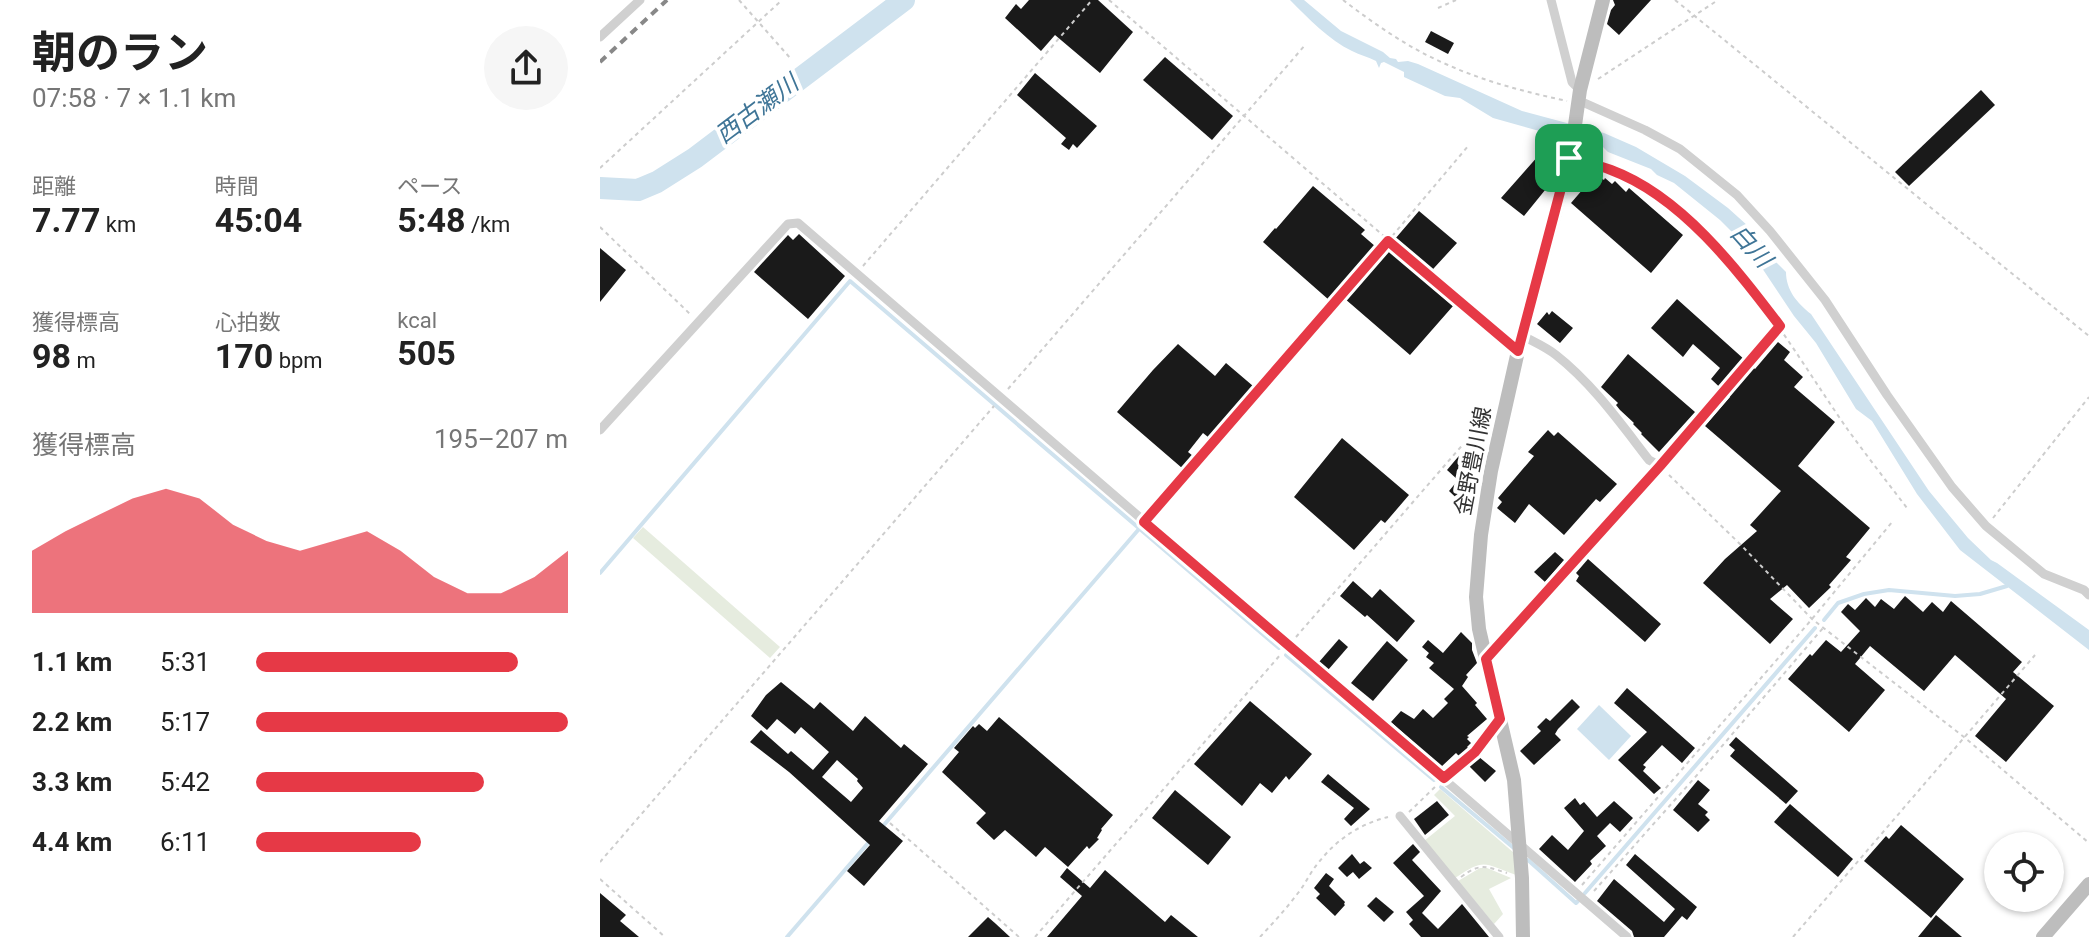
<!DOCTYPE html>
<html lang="ja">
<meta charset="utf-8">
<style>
body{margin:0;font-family:Roboto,"Noto Sans JP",sans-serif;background:#f6f6f6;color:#222;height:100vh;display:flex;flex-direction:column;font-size:30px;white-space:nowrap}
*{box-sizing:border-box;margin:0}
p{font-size:26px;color:#767676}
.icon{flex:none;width:44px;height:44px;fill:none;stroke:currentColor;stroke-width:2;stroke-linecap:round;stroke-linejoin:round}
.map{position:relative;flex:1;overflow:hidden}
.sheet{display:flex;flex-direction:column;background:#fff;width:600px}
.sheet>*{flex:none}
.tools{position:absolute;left:1384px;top:832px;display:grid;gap:16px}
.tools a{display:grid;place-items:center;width:80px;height:80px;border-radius:50%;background:#fff;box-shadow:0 2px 6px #0004;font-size:40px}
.pin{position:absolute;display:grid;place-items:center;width:68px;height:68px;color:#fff;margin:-34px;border-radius:16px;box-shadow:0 4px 12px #0006}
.round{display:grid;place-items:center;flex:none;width:84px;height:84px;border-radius:42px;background:#f6f6f6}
.summary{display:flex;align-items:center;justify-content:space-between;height:136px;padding:0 32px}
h1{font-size:44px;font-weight:700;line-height:60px}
.figures{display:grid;grid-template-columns:repeat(3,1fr);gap:12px;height:136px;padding:8px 32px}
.figures div{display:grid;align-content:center}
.figures b{font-size:34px;font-weight:700}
.figures small{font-size:22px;font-weight:400}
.figures p{font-size:22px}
.chart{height:224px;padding:16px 32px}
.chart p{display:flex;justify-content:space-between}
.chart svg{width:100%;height:144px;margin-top:8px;fill:#e63946;opacity:.7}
ul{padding:0 32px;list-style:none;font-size:26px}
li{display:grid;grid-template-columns:128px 96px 1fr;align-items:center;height:60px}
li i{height:20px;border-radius:10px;background:#e63946}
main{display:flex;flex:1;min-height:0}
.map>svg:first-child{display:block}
.green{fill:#e6ecdf}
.water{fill:#cfe2ee}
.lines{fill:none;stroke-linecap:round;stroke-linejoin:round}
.stream{stroke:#cfe2ee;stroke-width:4}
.river{stroke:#cfe2ee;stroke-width:22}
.building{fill:#1a1a1a;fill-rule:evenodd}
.path{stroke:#cdcdcd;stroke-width:2;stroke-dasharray:4 4;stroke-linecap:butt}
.street{stroke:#d0d0d0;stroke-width:9}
.secondary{stroke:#bdbdbd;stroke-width:14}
.rail{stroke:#888;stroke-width:4;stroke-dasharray:8 6;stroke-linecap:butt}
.route-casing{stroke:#fff;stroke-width:16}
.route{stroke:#e63946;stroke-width:10}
.labels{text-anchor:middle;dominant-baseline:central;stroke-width:8;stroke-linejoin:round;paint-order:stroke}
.street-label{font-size:22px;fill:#333;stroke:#fff}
.water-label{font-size:24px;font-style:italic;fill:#3f7597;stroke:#fff}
</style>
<main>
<section class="sheet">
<div class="summary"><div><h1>朝のラン</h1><p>07:58 · 7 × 1.1 km</p></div><a class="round"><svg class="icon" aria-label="share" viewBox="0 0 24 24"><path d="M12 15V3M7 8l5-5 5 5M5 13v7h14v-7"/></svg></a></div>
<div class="figures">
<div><p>距離</p><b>7.77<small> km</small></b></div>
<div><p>時間</p><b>45:04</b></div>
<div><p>ペース</p><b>5:48<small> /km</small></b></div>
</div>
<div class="figures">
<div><p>獲得標高</p><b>98<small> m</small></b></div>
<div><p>心拍数</p><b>170<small> bpm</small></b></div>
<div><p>kcal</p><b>505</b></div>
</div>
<div class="chart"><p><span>獲得標高</span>195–207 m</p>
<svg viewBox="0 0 160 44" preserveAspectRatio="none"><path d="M0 44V25L10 19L20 14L30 9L40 6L50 9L60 17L70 22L80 25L90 22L100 19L110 25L120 33L130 38L140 38L150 33L160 25V44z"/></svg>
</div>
<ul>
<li><b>1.1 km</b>5:31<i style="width:84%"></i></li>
<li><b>2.2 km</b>5:17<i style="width:100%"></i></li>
<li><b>3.3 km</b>5:42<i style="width:73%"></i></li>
<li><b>4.4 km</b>6:11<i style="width:53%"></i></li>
</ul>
</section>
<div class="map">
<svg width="1489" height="937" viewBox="0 0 1489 937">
<rect width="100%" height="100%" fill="#fff"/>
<g class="green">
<polygon points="43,527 180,647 170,658 33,538"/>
<path d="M840 789 914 853 916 875C883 863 885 858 855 878L824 841 855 816 834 795Z"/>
<polygon points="880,868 887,868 911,878 889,889 903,914 894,924 858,881"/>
</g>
<g class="water">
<path d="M690 0H704L741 31 783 52 790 58 796 59 798 62 808 61 818 64 922 111 1004 133 1036 147 1085 176 1128 208 1158 235 1173 259 1186 272C1186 290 1197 303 1211 314L1329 491 1368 538 1391 560 1397 563 1489 630V650L1360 550 1317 494 1272 421 1256 409 1216 343 1194 316 1150 250 1120 220 1074 183 1057 175 1051 169 1008 152 1002 146 990 145 893 118 860 98 845 96 804 77V72L784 62 781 63 779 68 776 61C768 57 760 55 752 51 729 40 708 18 690 0Z"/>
<polygon points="999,705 1031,736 1009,760 977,729"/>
</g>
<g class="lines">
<g class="stream">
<polyline points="0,573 250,281 679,648"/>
<polyline points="1224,620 1238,603 1264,594 1289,590 1355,596 1380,594 1407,586"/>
<polyline points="686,655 834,780"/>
<polyline points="841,787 915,849"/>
<polyline points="283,826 539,529"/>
<polyline points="928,860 976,903 978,901"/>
<polyline points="985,893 1215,628"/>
<polyline points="187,937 269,842"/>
</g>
<polyline class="river" points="0,188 38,190 57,182 95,158 304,0"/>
</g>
<g class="building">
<polygon points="429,0 498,0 533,32 500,73 455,35 441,51 405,18 416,4 421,9"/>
<polygon points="1013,0 1051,0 1019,35 1007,24 1011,10 1015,5"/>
<polygon points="831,31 854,43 848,54 825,42"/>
<polygon points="565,57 633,116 612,140 543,80"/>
<polygon points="435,73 497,126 477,148 473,144 469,150 461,144 466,138 417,95"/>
<polygon points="1381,90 1395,105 1309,186 1295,172"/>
<polygon points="939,155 954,167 948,174 954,179 924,216 901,198"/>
<polygon points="996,174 1004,180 1005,178 1012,184 1015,181 1026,192 1029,188 1083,235 1051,273 971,203"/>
<polygon points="713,186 765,230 761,234 783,253 819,211 857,243 823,280 853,306 810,355 737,292 729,300 663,242 675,228 676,229"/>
<polygon points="199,234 245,276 208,319 154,272 188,235 193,240"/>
<polygon points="0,248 26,270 0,302"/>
<polygon points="1077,299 1155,369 1178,342 1190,352 1184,360 1203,377 1194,387 1235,422 1198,466 1270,528 1246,557 1251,560 1229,585 1231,587 1209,608 1187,585 1170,599 1193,619 1170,644 1103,583 1125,559 1157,531 1150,525 1181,491 1105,426 1130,397 1111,379 1120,368 1093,344 1083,357 1051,328"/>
<polygon points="952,311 973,328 960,343 937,324 947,312 949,315"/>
<polygon points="578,344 615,376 626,363 653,386 642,399 644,400 622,425 621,423 608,437 603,433 588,452 593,456 582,468 517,412 553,370"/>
<polygon points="1028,354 1095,412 1059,452 1041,434 1042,433 1033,424 1034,423 1020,410 1016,405 1018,403 1001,387"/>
<polygon points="948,430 954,436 958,432 1017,484 1000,502 996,499 964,535 929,504 915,523 897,508 902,502 898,498 934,456 928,452"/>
<polygon points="742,438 809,495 785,523 781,520 754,550 694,497"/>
<polygon points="863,451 882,467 880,479 875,485 878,488 877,494 866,507 849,491 858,480 847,470"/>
<polygon points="955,552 964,560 945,582 934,572"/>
<polygon points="988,559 1061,624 1045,642 976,581 979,576 976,573"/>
<polygon points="753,581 772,598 780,589 815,621 797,642 767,615 765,617 740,596"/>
<polygon points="1305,596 1323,612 1332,602 1343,612 1351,601 1422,662 1413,672 1454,706 1406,762 1375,736 1406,699 1355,655 1324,691 1270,646 1255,664 1285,690 1249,732 1188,679 1210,654 1212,656 1226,640 1241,652 1260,631 1241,612 1248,604 1255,610 1266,598 1275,607 1281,599 1294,609"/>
<polygon points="861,632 872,643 872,650 877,663 866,675 868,677 862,686 877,703 875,705 887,719 867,736 869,737 867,739 871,743 867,747 896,771 885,782 856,753 841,767 791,722 801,711 814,719 823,709 833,718 848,703 844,699 854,689 829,668 834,663 826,657 829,653 822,647 828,640 843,653"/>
<polygon points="739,639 748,647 728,670 719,662"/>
<polygon points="787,641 808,660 773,701 751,683"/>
<path d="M181 682 214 709 220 702 253 731 265 716 301 748 304 744 328 764 279 821 303 841 264 886 247 871 270 845 189 772 150 742 161 730 188 754 191 751 213 770 229 752 201 727 195 734 177 719 167 730 151 716 166 695ZM237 760 258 779 257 781 263 788 251 802 222 777Z"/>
<polygon points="1027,688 1095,748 1082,763 1062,745 1043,765 1046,767 1043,771 1061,788 1054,794 1018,760 1047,732 1014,703"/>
<polygon points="972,699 980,707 958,729 955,734 961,740 934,765 920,751 941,731 937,727 946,718 950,721"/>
<polygon points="650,701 712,754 689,780 686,776 672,793 660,783 642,806 594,764"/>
<polygon points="399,717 513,815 501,829 502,830 497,838 499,839 489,849 487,846 468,867 445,847 436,857 405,830 394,840 376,823 386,813 342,772 359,752 354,748 373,726 375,728 379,724 387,731"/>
<polygon points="1136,737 1198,791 1186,804 1130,756 1135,750 1129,745"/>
<polygon points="728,774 770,809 751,826 744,819 754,808 721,782"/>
<polygon points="1098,780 1110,790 1098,804 1108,812 1105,815 1110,820 1098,832 1073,810"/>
<polygon points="575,790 631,837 608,865 552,818"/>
<polygon points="975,798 980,805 984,802 997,817 1014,801 1033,818 1020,832 1010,823 997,836 1006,846 990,861 992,864 975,882 939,849 952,835 968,850 984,831 964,808"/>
<polygon points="837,801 849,815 825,835 814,819"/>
<polygon points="1190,804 1253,859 1238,877 1174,822"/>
<polygon points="1301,825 1364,879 1331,918 1264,861 1286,836 1289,839"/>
<polygon points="813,844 820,852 812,860 841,891 822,913 838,929 862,904 889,937 821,937 809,924 813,920 806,912 824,896 793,863"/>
<polygon points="752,854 760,864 764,861 772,868 759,879 753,872 747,877 738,868"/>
<polygon points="1035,854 1097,907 1087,920 1082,916 1064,937 1034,937 1032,931 997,901 1014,879 1064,922 1075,909 1026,865"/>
<polygon points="467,868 490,888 505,870 565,922 571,915 598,937 447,937 482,896 460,877"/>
<polygon points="726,873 734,879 729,886 745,902 744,904 745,905 735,916 716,898 720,894 714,888"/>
<polygon points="0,893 26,915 20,921 39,937 0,937"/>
<polygon points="776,897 794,912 784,922 767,906"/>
<polygon points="1336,915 1362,937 1318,937"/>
<polygon points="388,917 396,924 410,937 368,937"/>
</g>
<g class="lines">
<g class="path">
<polyline points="139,0 191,59"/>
<polyline points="509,0 905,340"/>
<path d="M743 0C776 25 810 49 848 65 886 82 926 92 967 101"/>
<polyline points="1075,0 1489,336"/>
<polyline points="838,8 856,0"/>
<polyline points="998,79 1118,0"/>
<path d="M982 162C992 165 1002 167 1011 171 1116 210 1187 343 1248 430 1267 456 1287 482 1307 508"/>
<polyline points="0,168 182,0"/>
<polyline points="0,227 90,314"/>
<polyline points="263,266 492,0"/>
<polyline points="408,389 706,44"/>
<polyline points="1067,459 1180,326"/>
<polyline points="1069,475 1141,545 1212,619 1364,737 1489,843"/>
<polyline points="551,514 788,241 869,145"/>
<polyline points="1393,518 1489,397"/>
<polyline points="696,637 891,412"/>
<polyline points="852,771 875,752 890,733"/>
<polyline points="809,812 836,786"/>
<polyline points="290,823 419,937"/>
<polyline points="0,862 394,406"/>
<path d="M861 877C880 863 885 866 907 873"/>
<polyline points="0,879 65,937"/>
<polyline points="982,885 1212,619 1293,521"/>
<polyline points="994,891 1105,766 1223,628"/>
<polyline points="435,937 681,654"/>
<path d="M660 937C673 923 686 909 698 893 706 883 711 871 719 862 737 839 760 824 788 817"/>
<polyline points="1193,937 1435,655"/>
</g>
<g class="street">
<polyline points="951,0 972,82 980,90"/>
<polyline points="0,37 40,0"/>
<polyline points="980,101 1045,130 1080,149 1137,195 1170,231 1225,300 1287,395 1352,487 1386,526 1444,574 1484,590 1489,595"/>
<polyline points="0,430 188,224 198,223 1027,937"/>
<path d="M886 659 1060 466 1049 460C1021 424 993 384 956 355 946 347 934 342 923 336"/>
<polyline points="800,816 899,937"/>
</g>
<g class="secondary">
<polyline points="923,937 922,878 914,780 879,629 876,597 881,535 891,471 918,351 971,153 980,90 1003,0"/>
<polyline points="1443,937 1489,884"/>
</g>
<polyline class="rail" points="0,62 67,0"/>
</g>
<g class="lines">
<g class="route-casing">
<path id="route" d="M969 158C983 162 998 165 1011 170 1081 196 1136 268 1180 326L1060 466 886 659 900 719 875 752 844 778 544 522 788 241 918 351Z"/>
</g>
<use href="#route" class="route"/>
</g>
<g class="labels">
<g class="street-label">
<text transform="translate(873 461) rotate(-79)">金野豊川線</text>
</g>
<g class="water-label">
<text transform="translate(157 109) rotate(-37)">西古瀬川</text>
<text transform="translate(1151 246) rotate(48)">白川</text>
</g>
</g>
</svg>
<div class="tools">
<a><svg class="icon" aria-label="locate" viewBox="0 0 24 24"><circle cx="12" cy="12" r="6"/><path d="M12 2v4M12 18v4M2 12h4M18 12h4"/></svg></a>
</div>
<div class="pin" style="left:969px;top:158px;background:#1e9e55"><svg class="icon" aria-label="arrive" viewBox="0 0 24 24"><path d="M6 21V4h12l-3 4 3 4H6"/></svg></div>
</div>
</main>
